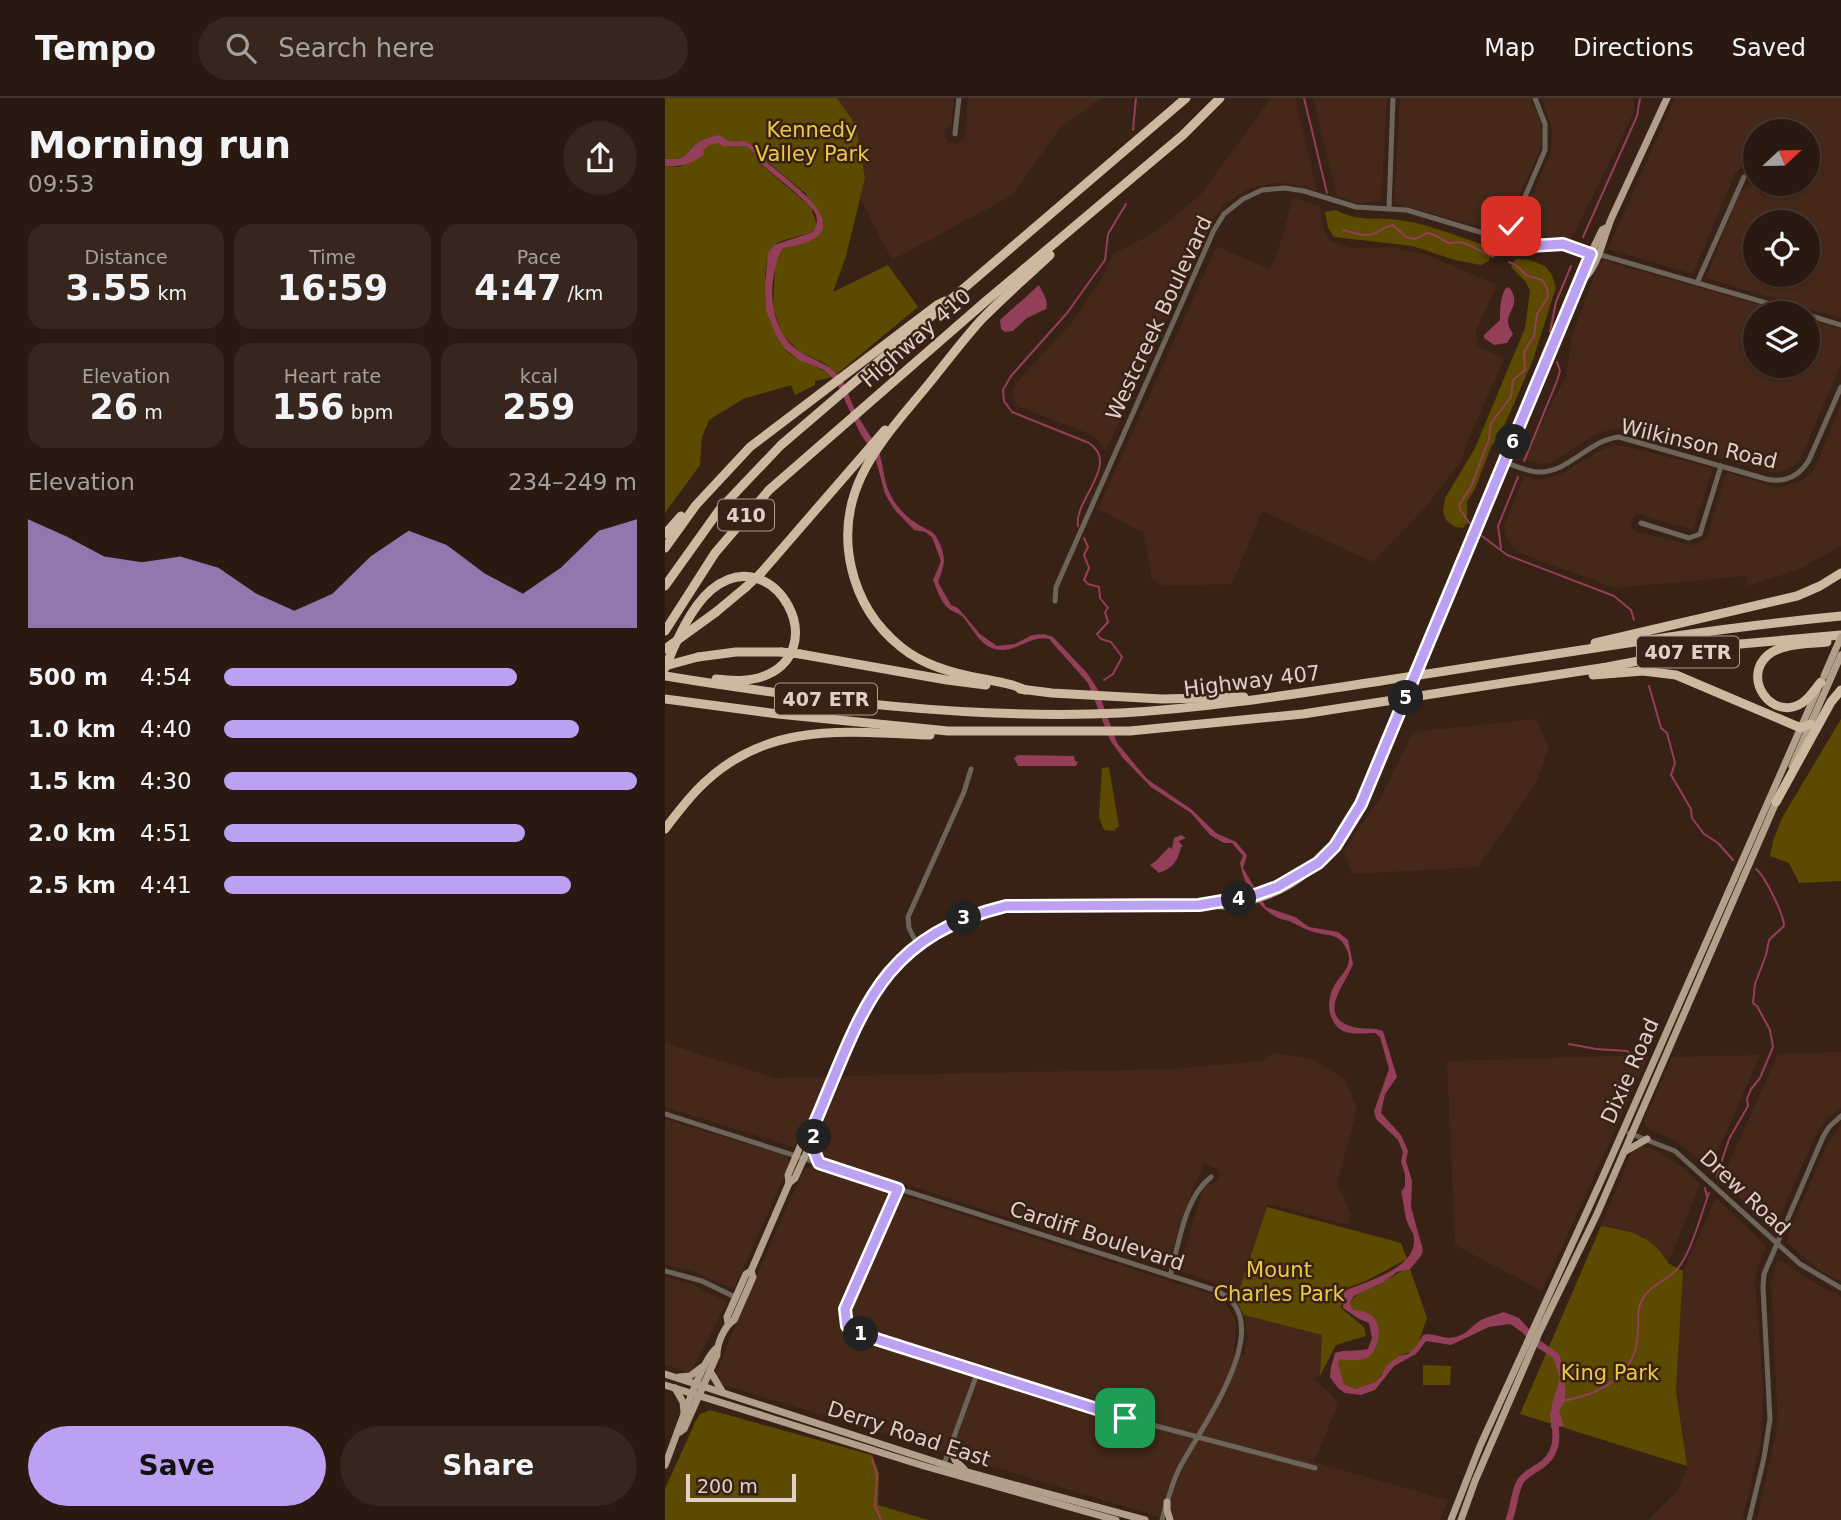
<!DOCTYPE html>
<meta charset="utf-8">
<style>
body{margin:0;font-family:"DejaVu Sans",sans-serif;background:#36261e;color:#f1f3f6;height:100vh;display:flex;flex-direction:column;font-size:26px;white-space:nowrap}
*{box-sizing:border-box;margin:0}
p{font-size:23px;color:#a5a09f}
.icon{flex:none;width:38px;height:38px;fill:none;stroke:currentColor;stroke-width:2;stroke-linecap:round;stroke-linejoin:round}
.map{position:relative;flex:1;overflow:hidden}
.panel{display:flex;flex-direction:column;background:#2a1910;width:665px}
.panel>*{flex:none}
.needle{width:46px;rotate:68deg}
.tools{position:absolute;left:1078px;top:21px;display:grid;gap:14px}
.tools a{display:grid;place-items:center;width:77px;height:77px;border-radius:50%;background:#2a1910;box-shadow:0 2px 5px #0004,0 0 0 2px #463830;font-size:35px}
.scale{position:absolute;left:21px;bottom:18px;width:110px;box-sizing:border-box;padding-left:7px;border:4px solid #e0d0c8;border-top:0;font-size:19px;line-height:24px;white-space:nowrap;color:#e0d0c8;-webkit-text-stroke:5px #382115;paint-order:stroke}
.pin{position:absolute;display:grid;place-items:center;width:60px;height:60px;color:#fff;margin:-30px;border-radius:14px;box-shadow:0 4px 10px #0006}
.km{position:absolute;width:35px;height:35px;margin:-18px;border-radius:50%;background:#222;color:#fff;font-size:19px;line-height:35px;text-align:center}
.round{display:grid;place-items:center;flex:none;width:74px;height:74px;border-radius:37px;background:#36261e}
.head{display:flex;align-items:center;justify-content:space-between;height:119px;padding:0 28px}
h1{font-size:38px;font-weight:600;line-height:52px}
.figures{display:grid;grid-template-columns:repeat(3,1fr);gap:10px;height:119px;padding:7px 28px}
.figures div{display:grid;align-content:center;border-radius:18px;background:#36261e;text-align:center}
.figures b{font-size:35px;font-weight:600}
.figures small{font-size:19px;font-weight:400}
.figures p{font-size:19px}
.chart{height:196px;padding:14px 28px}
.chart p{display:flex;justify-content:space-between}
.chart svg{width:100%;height:126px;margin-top:7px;fill:#bca0f2;opacity:.7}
.action{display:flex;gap:14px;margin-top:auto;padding:14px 28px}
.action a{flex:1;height:80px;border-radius:42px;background:#bca0f2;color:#111;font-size:28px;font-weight:600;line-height:80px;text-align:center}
.action a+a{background:#36261e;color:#f1f3f6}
ul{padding:0 28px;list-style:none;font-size:23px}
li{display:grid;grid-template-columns:112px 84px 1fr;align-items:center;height:52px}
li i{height:18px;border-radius:9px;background:#bca0f2}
header{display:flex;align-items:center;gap:42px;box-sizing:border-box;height:98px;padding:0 35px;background:#2a1910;border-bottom:2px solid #463830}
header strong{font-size:33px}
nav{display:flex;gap:38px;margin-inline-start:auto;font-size:24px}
.search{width:490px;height:63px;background:#36261e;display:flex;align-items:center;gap:18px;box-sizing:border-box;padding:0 24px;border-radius:38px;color:#a5a09f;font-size:26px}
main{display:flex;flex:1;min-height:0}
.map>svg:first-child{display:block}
.built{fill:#45281a;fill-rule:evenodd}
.green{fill:#5c4a00}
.water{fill:#943f5a}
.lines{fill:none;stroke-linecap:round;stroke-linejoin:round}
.stream{stroke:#943f5a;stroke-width:2}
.river{stroke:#943f5a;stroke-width:7}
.minor{stroke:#6d645a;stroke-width:5}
.major{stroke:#b2a08c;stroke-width:7}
.highway{stroke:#cdb8a0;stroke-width:9}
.major-bridge{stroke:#b2a08c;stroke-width:7}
.highway-bridge{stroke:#cdb8a0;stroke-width:9}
.route-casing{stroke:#fff;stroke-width:14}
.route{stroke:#bca0f2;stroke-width:9}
.labels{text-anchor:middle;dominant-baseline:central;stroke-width:5;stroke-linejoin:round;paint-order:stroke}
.shield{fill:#382115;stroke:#ae9c92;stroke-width:2}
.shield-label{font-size:19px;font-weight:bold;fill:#e0d0c8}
.park-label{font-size:21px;fill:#ecc847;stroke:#382115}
.street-label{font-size:21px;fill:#e0d0c8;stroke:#382115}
</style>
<header>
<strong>Tempo</strong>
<div class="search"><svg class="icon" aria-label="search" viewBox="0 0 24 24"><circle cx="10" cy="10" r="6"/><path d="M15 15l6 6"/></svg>Search here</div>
<nav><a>Map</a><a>Directions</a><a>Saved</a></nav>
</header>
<main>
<section class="panel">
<div class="head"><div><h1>Morning run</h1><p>09:53</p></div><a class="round"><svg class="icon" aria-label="share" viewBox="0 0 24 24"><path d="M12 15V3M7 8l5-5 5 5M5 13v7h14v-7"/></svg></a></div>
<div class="figures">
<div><p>Distance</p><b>3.55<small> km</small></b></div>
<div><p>Time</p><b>16:59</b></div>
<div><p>Pace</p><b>4:47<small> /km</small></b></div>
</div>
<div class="figures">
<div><p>Elevation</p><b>26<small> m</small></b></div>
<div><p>Heart rate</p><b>156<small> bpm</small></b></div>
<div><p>kcal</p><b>259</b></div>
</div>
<div class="chart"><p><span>Elevation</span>234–249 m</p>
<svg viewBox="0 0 160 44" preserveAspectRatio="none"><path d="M0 44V6L10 12L20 19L30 21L40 19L50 23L60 32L70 38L80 32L90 19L100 10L110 15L120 25L130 32L140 23L150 10L160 6V44z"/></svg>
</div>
<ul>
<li><b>500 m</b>4:54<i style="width:71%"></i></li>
<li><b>1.0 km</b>4:40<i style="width:86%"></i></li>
<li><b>1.5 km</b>4:30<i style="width:100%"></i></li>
<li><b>2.0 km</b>4:51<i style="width:73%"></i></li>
<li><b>2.5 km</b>4:41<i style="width:84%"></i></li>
</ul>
<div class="action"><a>Save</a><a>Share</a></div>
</section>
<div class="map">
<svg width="1176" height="1422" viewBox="0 0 1176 1422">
<rect width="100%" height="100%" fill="#382115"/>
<g class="built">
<polygon points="172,0 289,0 287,26 281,30 279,36 282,43 292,47 300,39 303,0 436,0 394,31 348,97 227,162 195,100 200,80 191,27"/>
<polygon points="606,0 630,0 652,93 627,86 609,85 583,91 558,107 549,120 441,352 428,337 355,309 348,301 347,295 351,285 409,222 443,171 441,169 446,162 446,157 492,133 537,95"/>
<polygon points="648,0 722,0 716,104 693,105 672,98"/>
<polygon points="735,0 865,0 875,21 877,37 875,52 837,135 729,105"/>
<polygon points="877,0 969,0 969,14 906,142 891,139 864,142 849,139 886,54 887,32"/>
<path d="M1010 0H1176V220L1041 180 1075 93 1085 88 1089 83V77L1082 70H1075L1070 75 1028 176 943 151ZM1090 33H1143V86H1090ZM1090 124H1143V177H1090Z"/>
<polygon points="628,100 655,108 658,130 664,143 687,150 724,149 760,156 832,187 811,232 813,248 839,261 802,344 796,364 758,412 708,464 597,413 567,486 498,488 487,481 478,434 433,411 552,148 604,171 612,156"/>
<polygon points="938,162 1123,215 1090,215 1090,268 1143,268 1143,221 1176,231 1176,266 1135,362 1129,368 1114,374 1106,374 951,330 931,336 889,363 877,366 858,362 901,278 907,237 934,165"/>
<polygon points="1176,306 1176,448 1132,472 1082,488 1081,478 950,490 852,454 843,443 839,428 859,379 876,382 896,376 933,354 949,347 960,348 1048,370 1028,432 983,419 977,416 971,416 966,424 967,430 972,434 1026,447 1035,445 1043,437 1061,374 1114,390 1138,382 1149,372"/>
<polygon points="871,621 884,649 871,685 813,769 687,776 679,752 717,697 748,634"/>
<polygon points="0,945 110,980 164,979 144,1025 129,1049 0,1009"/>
<polygon points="1176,954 1176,1010 1161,1021 1151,1036 1111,1127 1106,1128 1056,1083 1113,956"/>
<polygon points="609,955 647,961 680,981 692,1011 672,1086 686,1116 684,1127 603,1106 571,1202 557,1188 513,1172 539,1088 553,1083 555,1077 553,1071 539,1066 526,1095 502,1166 487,1165 460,1157 156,1059 151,1052 150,1045 178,978 509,971 596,963"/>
<polygon points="984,957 877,1193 790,1147 782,963"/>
<polygon points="1095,957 1045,1071 1009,1042 983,1031 979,1024 1007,959"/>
<polygon points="0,1021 121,1058 125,1066 70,1188 64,1189 30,1174 0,1166"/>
<polygon points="1176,1027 1176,1183 1152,1171 1123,1145 1123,1136 1161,1049"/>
<polygon points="976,1047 996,1055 1013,1066 1035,1086 1003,1165 996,1154 966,1134 936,1128 968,1051"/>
<polygon points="146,1068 551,1198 562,1208 571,1223 569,1256 579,1257 583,1241 579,1217 657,1237 655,1278 648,1280 674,1304 649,1364 783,1402 775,1422 504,1422 55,1286 50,1277 83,1197 139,1071"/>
<polygon points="1051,1100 1101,1148 1092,1170 1090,1182 1098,1292 1096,1343 1077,1422 983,1422 1013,1393 1022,1368 1011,1293 1018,1173"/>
<polygon points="1118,1163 1141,1180 1176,1199 1176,1422 1092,1422 1113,1325 1106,1184 1111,1164"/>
<polygon points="0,1179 26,1186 62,1204 25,1276 0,1266"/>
</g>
<g class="green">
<path d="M0 0H172L191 27 200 80 181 158 168 194 223 167 253 209 172 276 159 265 135 254 117 236 108 210 110 168 118 150 148 141 159 126 140 95 101 63 93 51 63 43 52 37C45 39 35 42 30 47 17 60 20 61 0 61Z"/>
<path d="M54 44 57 48H81L89 55 94 65 146 109 152 127 148 134C139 137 114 142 108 148 101 156 100 175 100 185 101 199 113 243 121 252 134 266 155 267 168 279L150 283V287L130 297 126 287 78 301 44 322 37 339 35 367 0 415V68L15 69 42 47Z"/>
<path d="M670 112C694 124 710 119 735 122 765 126 796 140 825 149L824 163 816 167 790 162 747 148 669 139 663 130 660 114Z"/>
<polygon points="850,161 865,162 880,168 887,177 891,189 868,262 836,335 826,349 810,391 802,403 802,425 798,430 790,429 781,422 778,413 780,400 810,350 860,230 865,192 860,183 846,169"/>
<polygon points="1176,621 1176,783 1134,785 1124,765 1105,758 1108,743 1117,720"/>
<polygon points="444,669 454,728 449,733 439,732 434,719 437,670"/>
<polygon points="602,1109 736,1145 742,1161 701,1183 679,1191 676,1210 699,1229 701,1238 671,1247 655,1278 657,1237 579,1217 571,1202"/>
<polygon points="936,1128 966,1134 984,1143 996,1154 1003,1165 1018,1173 1011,1293 1022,1368 855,1316"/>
<path d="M745 1171 762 1220 751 1252 734 1258 710 1284 690 1291 679 1286 676 1279 673 1265 675 1261H697L711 1250 714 1233 704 1216 687 1211 685 1204C694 1192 707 1191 719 1184 729 1178 733 1173 745 1171Z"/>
<polygon points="758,1267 786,1268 785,1287 758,1287"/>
<polygon points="45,1312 207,1357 214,1375 213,1407 263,1422 0,1422 0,1391 31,1322 35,1316"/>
</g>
<g class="water">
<path d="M52 37C58 38 61 43 66 43 73 45 76 41 82 44 93 50 96 60 105 67 135 92 201 138 118 150 101 181 102 234 137 255 153 264 169 268 179 285 183 293 185 302 189 310 195 324 206 337 213 352 219 366 218 384 226 398 231 408 241 419 251 425 260 432 269 431 274 444 282 461 279 468 273 484L286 507 293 510 315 536 332 548 350 546 367 537 379 536 388 539 422 575 432 590 452 645 482 681 526 711 551 735 571 744 582 757 578 770 601 809 630 819 644 829 673 834 683 842 688 866C681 885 652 917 685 928 696 932 707 929 718 933L732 979 720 996 716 1015 736 1037 743 1053 741 1063 747 1083 746 1109 758 1152 756 1158 745 1171 732 1174 719 1184 689 1198 685 1204 687 1211C695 1213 707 1214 711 1223 717 1233 713 1253 703 1259 695 1264 684 1262 675 1261L673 1265 679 1286 690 1291 710 1284 717 1277 721 1268 734 1258 743 1256 750 1250 758 1237C768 1234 778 1242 790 1239 800 1237 805 1230 813 1224 820 1219 831 1217 839 1214L854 1220 873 1241 894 1256 901 1280 893 1310 899 1328 886 1330 887 1306 895 1280 890 1265 887 1259 868 1247 857 1234 845 1226 824 1229 786 1247 761 1243 751 1256 729 1268 710 1292 696 1297 680 1295 673 1290 665 1279 666 1269 670 1255C681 1251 691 1254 703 1251L707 1240 704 1225 694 1221 678 1210 679 1193C702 1183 751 1171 749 1141 749 1134 745 1132 743 1126 739 1118 739 1103 736 1094L740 1088V1076L736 1064 738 1054 733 1042 711 1021 709 1013 724 971 715 939 710 935C700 935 688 937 678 933 663 925 661 904 668 890 674 876 692 869 680 848 673 836 664 838 653 835 643 833 637 829 628 825 624 822 618 822 613 820 592 809 579 788 575 765L578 758 567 745H559L545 737 526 715 486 689 458 660 445 642 423 585 384 541C368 537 355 551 338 552 316 552 310 533 298 519 294 515 288 514 284 511 276 504 272 492 268 482L276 463 267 439 260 434 249 432 229 411 220 396 209 355 196 337 171 283 159 272 134 262 120 251 111 237 101 212 100 185 103 155 109 147 148 134C153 126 153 120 149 113 143 103 105 74 94 64L89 55 81 48H57L54 45C46 46 42 47 38 53L39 57C26 66 16 69 0 68V61C21 61 17 60 30 47 35 42 45 39 52 37Z"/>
<path d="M374 187C377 195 384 201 381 211L362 220 348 233 340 234 336 231 335 222Z"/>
<path d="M844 189C857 206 842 213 843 224 843 228 846 232 848 236L842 245 829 247 819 240V237L835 222C835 210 835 202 840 191Z"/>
<polygon points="353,657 409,658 410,663 413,664 411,668 353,668 349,660"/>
<path d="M516 737 521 740 514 743 518 749H516C513 763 508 770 494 775L485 767 491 763 504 749 507 751 509 740Z"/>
</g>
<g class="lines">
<g class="stream">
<polyline points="639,0 662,95"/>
<polyline points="468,32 471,0"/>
<path d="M678 132C687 134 697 139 707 136 715 134 720 128 728 127L741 139 750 141 762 135 769 137 784 145 795 144 804 147 828 159"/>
<polyline points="918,139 972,18 975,0"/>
<polyline points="885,234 891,204 906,168"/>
<polyline points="859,363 892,283 895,273 892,264"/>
<polyline points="805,426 796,413 794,407 807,387 824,341 826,325 846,299 848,282 860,272 859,254 869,238 872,216 883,199 882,190 877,182 861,177 851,167 844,164"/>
<path d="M413 428C408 403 456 366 424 345L347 314 339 303 338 292 346 278 402 215 440 162 443 136 461 106"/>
<polyline points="817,438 842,457 949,498 966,512 969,522"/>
<polyline points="419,440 423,449 419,457 424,470 419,482 423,486 434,489 435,500 443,510 440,514 443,524 432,536 436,541 446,544 457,559 448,576 439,582"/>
<polyline points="836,450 833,428 853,379"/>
<polyline points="984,588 996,630 1002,635 1010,665 1006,677 1026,711 1027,720 1039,736 1053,745 1068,762"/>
<polyline points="904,946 931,951 962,953 968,957"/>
<path d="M1052 1078 1064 1041 1083 1008 1082 1001 1086 991 1095 980 1108 949 1105 932 1092 908 1088 905 1090 886 1101 857 1104 842 1119 828C1119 817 1100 778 1091 771"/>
<polyline points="1040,1090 1042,1099"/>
<path d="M896 1303C935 1297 972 1277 973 1234 974 1223 971 1212 977 1202 985 1186 1003 1183 1013 1170 1026 1155 1036 1116 1044 1095"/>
<polyline points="207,1360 212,1378 210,1408 216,1422"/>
</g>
<path class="river" d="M844 1422C849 1410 849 1395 855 1384 859 1377 866 1374 872 1370 894 1357 893 1338 888 1316L896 1303 897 1290"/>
<g class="minor">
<polyline points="290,36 294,0"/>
<polyline points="724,111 728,0"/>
<polyline points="841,143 880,52 880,26 870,0"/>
<polyline points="1032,185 1079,79"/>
<polyline points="1143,217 1176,227"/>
<path d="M840 364C850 368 861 373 872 374 903 376 923 342 954 339L1101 381C1120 385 1134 379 1144 362L1176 289"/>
<polyline points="976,425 1024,440 1035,436 1056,368"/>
<polyline points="390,503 391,489 549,132 559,116 578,101 597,92 620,90 639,93 691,109 742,112 858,147 898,146 1136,215"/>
<polyline points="252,846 244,830 243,819 299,694 306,671"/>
<path d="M0 1016 547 1191C622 1217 533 1333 514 1371 506 1387 502 1405 497 1422"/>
<polyline points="964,1035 1010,1053 1135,1166 1176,1190"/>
<path d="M233 1091 180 1211C178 1222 181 1227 189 1234L461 1320 650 1370"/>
<polyline points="0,1173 37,1183 72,1200"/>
<path d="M505 1178C514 1146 519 1100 546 1079"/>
<polyline points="278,1369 313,1273"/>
<polyline points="1084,1422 1099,1360 1105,1321 1098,1189 1099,1176 1158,1039 1164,1029 1176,1018"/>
</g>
<g class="major">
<path d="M917 182C933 172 939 136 947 119L1002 0"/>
<polyline points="759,556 917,182 916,176 937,132 943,129"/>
<polyline points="1127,668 1176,557"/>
<polyline points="146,1045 154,1065"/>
<polyline points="959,1054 982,1041"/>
<polyline points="124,1085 123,1077 142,1032 148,1029"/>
<polyline points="63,1225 62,1219 81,1176 86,1173"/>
<polyline points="45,1273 57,1293"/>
<polyline points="0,1276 302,1374 480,1422"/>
<polyline points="14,1279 25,1278 37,1269"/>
<polyline points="0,1287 259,1368 451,1422"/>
<polyline points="10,1290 18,1304 19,1314"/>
<path d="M15 1334 19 1331 52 1257C52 1246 59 1228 69 1222L88 1179 86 1173 124 1085 130 1080 150 1036 148 1029C196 919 210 840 341 808L547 806C559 811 577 806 589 802 675 779 701 693 733 620"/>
<polyline points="285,1350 290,1362 299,1371"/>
<path d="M0 1367C9 1346 36 1260 52 1250"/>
<polyline points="502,1404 502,1412 505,1422"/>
<polyline points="786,1422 815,1348 939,1076 1152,593"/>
<polyline points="796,1422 810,1383 873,1237 932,1116 1112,702"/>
</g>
<g class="highway">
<polyline points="0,436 16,418"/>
<polyline points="0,450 31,407 85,349 272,207 280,203"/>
<polyline points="96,475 220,332"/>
<polyline points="0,488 55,411 116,347 521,0"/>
<polyline points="51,514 81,489"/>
<polyline points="0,533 50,455 104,392 321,203 518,37 555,0"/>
<polyline points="930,545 1132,498 1155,488 1176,475"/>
<polyline points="135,556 282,582 321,587"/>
<polyline points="33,559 71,554 116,554"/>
<path d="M0 570C11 544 25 510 46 492 109 439 173 557 93 580 79 584 65 582 51 581"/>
<polyline points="928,577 978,573 1011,577 1136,630 1145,626"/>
<path d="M0 578C147 602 307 622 456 615 544 610 630 596 716 583 869 560 1022 533 1176 518"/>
<path d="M1156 584C1150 591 1145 600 1137 605 1107 624 1076 580 1103 557 1118 545 1143 546 1162 544"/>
<polyline points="355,591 387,595 497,601 579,599"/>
<path d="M360 592C347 585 333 584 319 581 290 576 259 568 236 549 185 508 168 437 197 377 213 344 239 316 262 288 280 266 297 243 316 222 338 199 362 179 385 157"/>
<polyline points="0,601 113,616 283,633 465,633 638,616 942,569 1053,548 1176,537"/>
<polyline points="1111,704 1166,604 1176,592"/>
<path d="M0 731C12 715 24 699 39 685 104 623 182 634 265 637"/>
</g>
<g class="major-bridge">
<polyline points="1159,578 1176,539"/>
<polyline points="733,620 759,556"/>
</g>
<g class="highway-bridge">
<polyline points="81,489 96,475"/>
<polyline points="0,551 51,514"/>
<polyline points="116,554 135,556"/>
<polyline points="0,568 33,559"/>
</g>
</g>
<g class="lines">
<g class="route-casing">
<path id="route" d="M460 1320 189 1234 182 1228 180 1211 233 1091 154 1065 146 1045 150 1036 148 1029C196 919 210 840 341 808L534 807 587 798 612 789 653 765 670 748 696 706 926 156 898 146 865 148 841 143 846 128"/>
</g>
<use href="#route" class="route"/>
</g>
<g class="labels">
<g class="shield">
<rect x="53" y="401.5" width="56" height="31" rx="5"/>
<rect x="972" y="538.5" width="102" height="31" rx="5"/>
<rect x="110" y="585.5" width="102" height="31" rx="5"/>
</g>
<g class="shield-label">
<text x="81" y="417">410</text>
<text x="1023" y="554">407 ETR</text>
<text x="161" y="601">407 ETR</text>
</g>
<g class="park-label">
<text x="147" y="32">Kennedy<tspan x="147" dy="24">Valley Park</tspan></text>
<text x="614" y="1172">Mount<tspan x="614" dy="24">Charles Park</tspan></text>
<text x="945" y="1275">King Park</text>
</g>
<g class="street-label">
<text transform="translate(494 220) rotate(-65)">Westcreek Boulevard</text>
<text transform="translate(251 240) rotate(-41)">Highway 410</text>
<text transform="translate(1034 346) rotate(13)">Wilkinson Road</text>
<text transform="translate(587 583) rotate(-7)">Highway 407</text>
<text transform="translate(965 973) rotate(-66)">Dixie Road</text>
<text transform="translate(1080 1095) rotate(43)">Drew Road</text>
<text transform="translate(432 1138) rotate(18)">Cardiff Boulevard</text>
<text transform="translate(244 1336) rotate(18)">Derry Road East</text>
</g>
</g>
</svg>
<div class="tools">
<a><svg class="needle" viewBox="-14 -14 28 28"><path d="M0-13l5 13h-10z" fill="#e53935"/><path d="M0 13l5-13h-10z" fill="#a5a09f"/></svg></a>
<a><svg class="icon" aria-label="locate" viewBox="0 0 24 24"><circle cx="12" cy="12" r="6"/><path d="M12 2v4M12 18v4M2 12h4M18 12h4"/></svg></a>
<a><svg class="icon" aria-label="layers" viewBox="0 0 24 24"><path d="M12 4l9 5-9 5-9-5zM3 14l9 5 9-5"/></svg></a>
</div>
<div class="scale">200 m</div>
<div class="pin" style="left:460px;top:1320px;background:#1e9e55"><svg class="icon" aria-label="arrive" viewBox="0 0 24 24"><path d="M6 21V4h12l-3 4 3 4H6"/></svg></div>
<div class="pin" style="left:846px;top:128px;background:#d93025"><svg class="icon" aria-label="check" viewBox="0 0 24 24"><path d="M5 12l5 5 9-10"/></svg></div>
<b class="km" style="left:196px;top:1236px">1</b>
<b class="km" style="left:149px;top:1039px">2</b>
<b class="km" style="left:299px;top:820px">3</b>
<b class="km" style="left:574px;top:801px">4</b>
<b class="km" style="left:741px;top:600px">5</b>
<b class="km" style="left:848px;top:344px">6</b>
</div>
</main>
